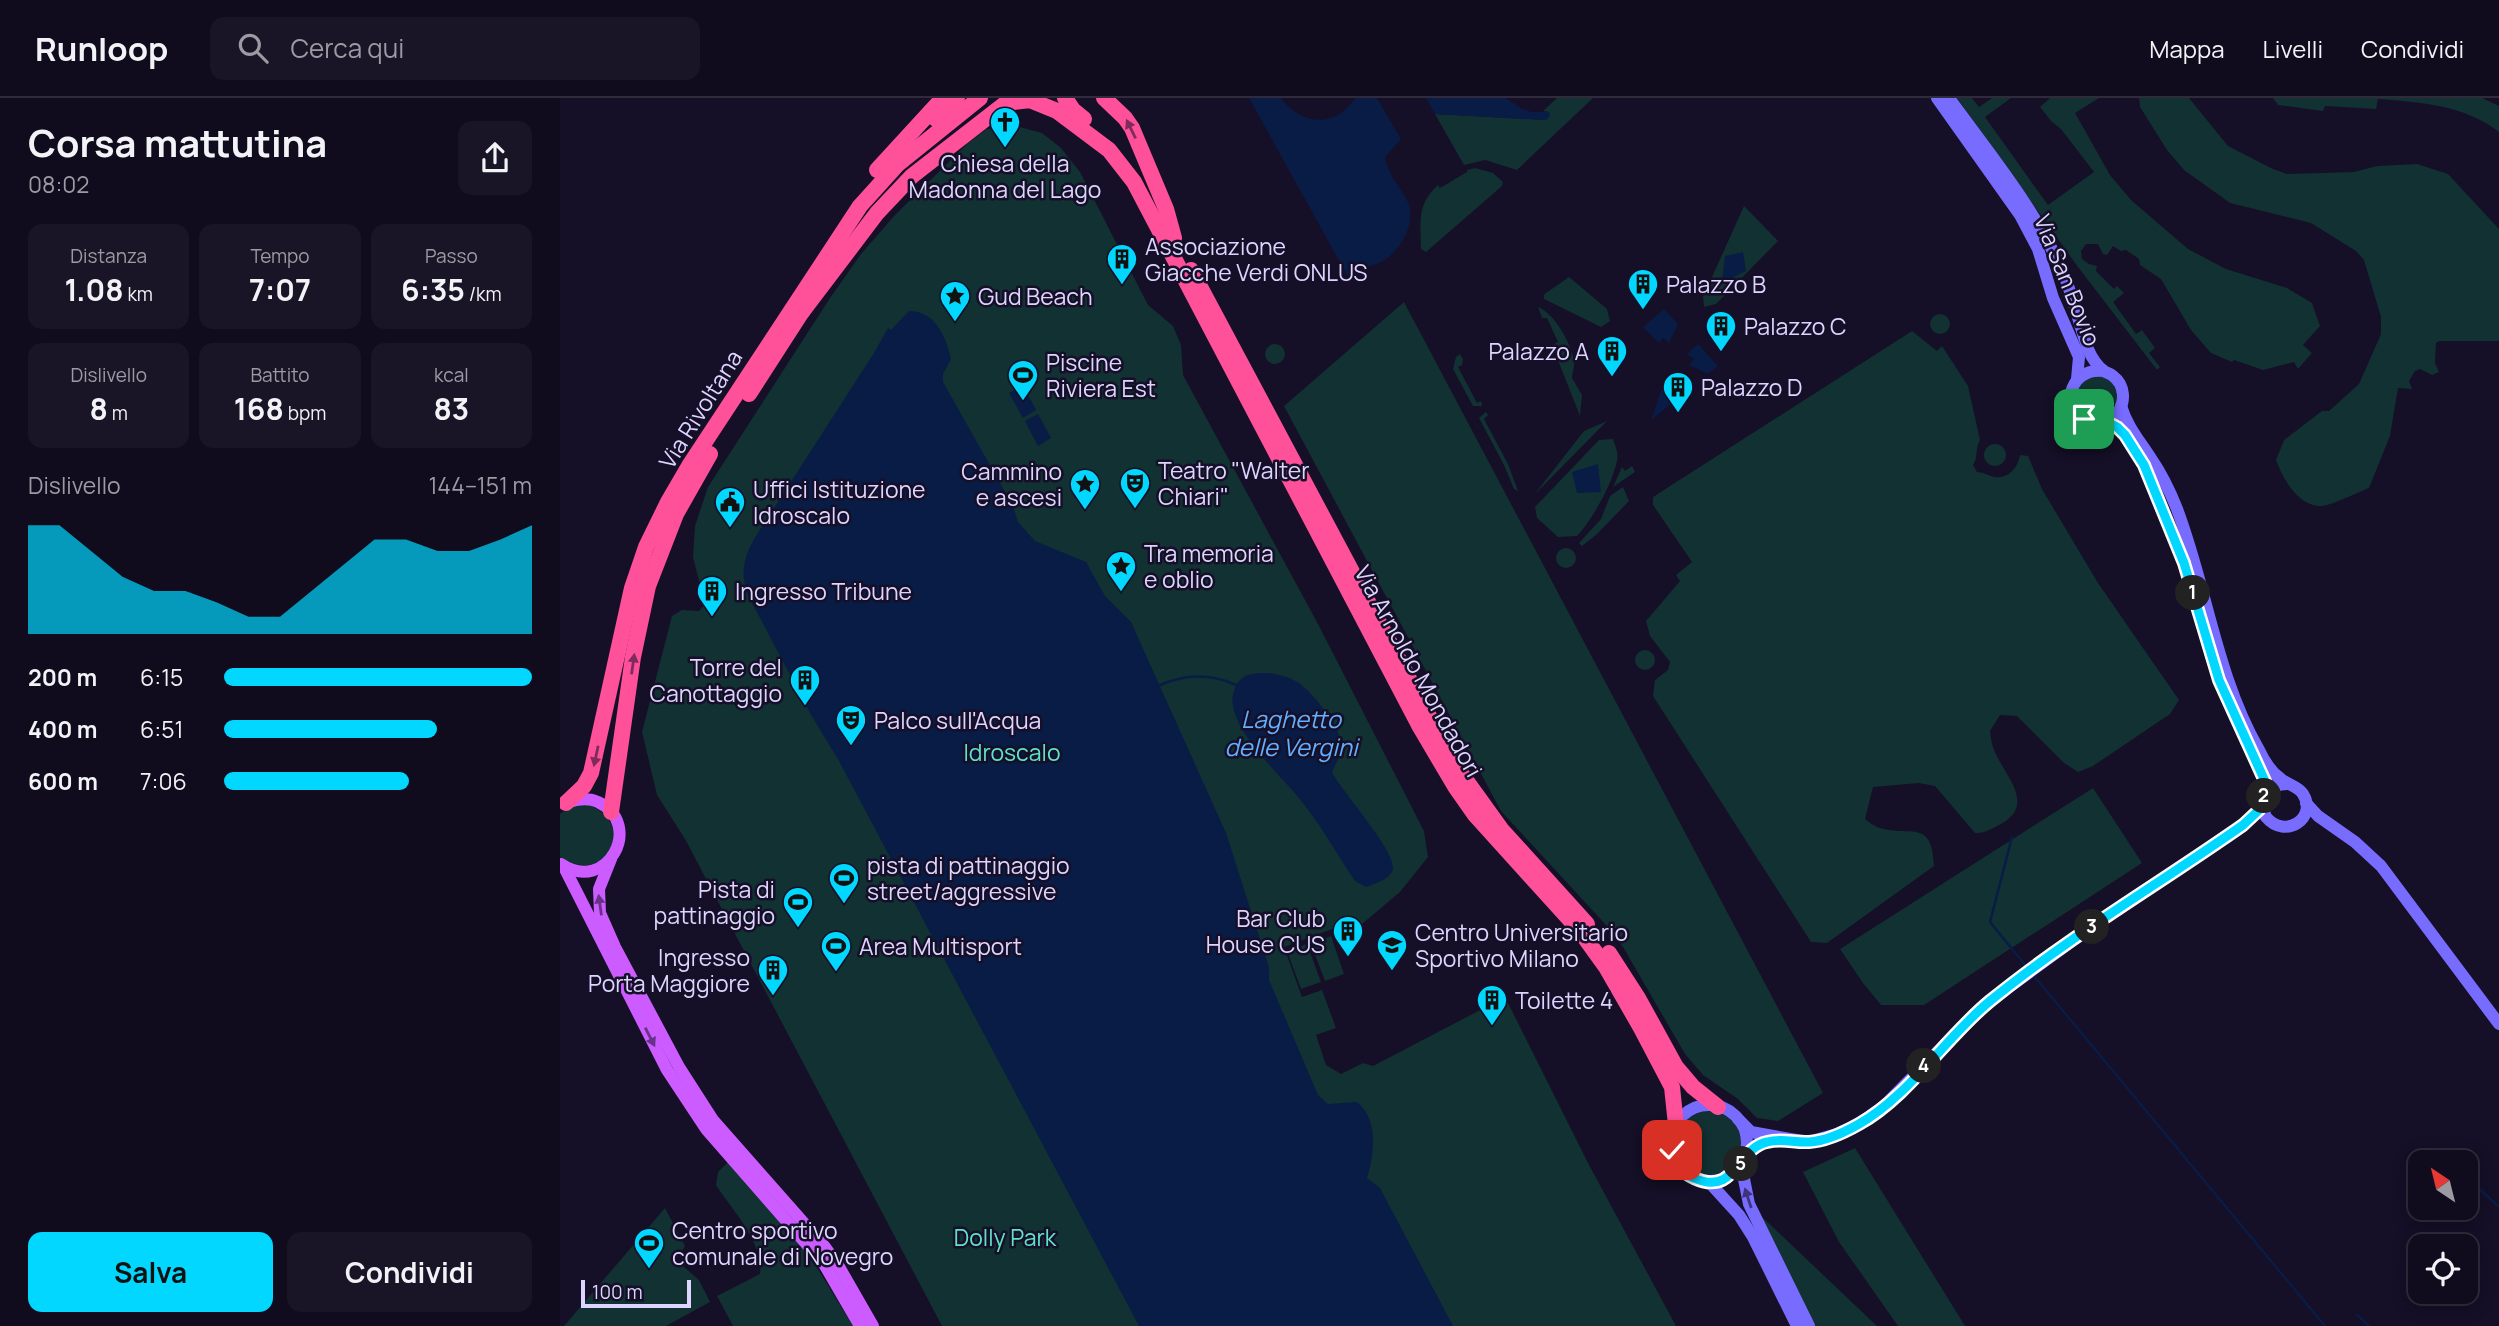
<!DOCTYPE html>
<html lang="it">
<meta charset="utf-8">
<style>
body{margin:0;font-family:Manrope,sans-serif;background:#191426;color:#f1f3f6;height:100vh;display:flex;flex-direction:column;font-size:26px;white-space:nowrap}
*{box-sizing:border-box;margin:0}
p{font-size:23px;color:#9c9ba4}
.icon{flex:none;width:38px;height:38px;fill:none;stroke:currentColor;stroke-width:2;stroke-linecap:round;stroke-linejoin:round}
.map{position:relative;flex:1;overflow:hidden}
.panel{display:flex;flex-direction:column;background:#100b1d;width:560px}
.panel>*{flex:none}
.needle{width:46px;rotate:325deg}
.fabs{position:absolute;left:1848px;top:1052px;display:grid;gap:14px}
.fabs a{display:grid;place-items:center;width:70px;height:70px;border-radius:14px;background:#100b1d;box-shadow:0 4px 18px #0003,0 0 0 2px #302b3b;font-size:35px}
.scale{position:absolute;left:21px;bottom:18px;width:110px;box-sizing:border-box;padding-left:7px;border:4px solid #ddd5ff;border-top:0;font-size:19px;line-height:24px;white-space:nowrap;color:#ddd5ff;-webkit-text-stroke:5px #150f27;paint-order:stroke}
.pin{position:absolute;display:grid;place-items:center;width:60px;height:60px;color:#fff;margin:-30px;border-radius:14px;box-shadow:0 4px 10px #0006}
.km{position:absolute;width:35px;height:35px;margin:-18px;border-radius:50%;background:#222;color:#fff;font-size:19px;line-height:35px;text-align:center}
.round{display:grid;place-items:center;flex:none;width:74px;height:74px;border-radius:14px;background:#191426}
.head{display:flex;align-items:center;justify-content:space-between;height:119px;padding:0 28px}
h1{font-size:38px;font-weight:700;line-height:52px}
.figures{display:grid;grid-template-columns:repeat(3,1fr);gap:10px;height:119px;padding:7px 28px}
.figures div{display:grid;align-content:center;border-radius:14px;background:#191426;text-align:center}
.figures b{font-size:30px;font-weight:700}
.figures small{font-size:19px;font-weight:400}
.figures p{font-size:19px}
.chart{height:196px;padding:14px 28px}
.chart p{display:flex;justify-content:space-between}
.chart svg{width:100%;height:126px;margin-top:7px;fill:#01d7ff;opacity:.7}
.action{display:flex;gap:14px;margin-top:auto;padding:14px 28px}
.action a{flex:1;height:80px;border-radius:14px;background:#01d7ff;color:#111;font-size:28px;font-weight:700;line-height:80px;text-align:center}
.action a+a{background:#191426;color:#f1f3f6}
ul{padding:0 28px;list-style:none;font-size:23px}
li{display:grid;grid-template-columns:112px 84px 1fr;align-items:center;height:52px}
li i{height:18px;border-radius:9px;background:#01d7ff}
header{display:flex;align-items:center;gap:42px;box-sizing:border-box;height:98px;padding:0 35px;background:#100b1d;border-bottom:2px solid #302b3b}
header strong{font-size:33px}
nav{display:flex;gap:38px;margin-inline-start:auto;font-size:24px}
.search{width:490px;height:63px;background:#191426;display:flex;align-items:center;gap:18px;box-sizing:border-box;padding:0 24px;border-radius:14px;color:#9c9ba4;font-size:26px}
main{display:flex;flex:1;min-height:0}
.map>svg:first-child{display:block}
.green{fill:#123132}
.water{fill:#091c46}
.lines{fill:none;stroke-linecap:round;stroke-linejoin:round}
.stream{stroke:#091c46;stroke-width:2.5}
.secondary{stroke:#786cff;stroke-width:12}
.primary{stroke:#cc5cff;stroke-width:12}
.highway{stroke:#ff509a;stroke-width:16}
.oneway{fill:#7e2c5b}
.oneway2{fill:#673288}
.oneway3{fill:#3d347d}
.route-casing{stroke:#fff;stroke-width:14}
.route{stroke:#01d7ff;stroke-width:9}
.labels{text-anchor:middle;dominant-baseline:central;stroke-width:5;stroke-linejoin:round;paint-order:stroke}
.poi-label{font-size:23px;fill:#ddd5ff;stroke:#150f27;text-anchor:start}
.street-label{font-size:23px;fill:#ddd5ff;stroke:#150f27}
.park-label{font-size:23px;fill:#5ee3c9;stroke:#150f27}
.water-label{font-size:24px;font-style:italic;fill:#63aeff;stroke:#150f27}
</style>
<header>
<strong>Runloop</strong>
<div class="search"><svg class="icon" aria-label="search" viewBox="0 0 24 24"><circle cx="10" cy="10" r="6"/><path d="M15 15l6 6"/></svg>Cerca qui</div>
<nav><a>Mappa</a><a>Livelli</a><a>Condividi</a></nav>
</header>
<main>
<section class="panel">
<div class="head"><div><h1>Corsa mattutina</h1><p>08:02</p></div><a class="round"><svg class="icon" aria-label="share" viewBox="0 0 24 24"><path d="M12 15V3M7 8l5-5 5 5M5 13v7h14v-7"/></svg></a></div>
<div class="figures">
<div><p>Distanza</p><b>1.08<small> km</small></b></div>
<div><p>Tempo</p><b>7:07</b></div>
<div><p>Passo</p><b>6:35<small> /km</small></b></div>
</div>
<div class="figures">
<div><p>Dislivello</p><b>8<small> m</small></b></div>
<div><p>Battito</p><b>168<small> bpm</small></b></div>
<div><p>kcal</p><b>83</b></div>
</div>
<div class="chart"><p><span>Dislivello</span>144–151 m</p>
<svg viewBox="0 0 160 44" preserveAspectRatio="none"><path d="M0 44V6L10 6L20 15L30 24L40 29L50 29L60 33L70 38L80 38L90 29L100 20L110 11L120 11L130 15L140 15L150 11L160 6V44z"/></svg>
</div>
<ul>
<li><b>200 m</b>6:15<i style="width:100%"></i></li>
<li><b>400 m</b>6:51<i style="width:69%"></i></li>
<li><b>600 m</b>7:06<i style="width:60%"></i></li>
</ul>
<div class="action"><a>Salva</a><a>Condividi</a></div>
</section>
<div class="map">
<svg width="1939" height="1228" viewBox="0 0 1939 1228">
<rect width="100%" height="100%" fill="#150f27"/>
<g class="green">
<polygon points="997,0 1033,0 957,72 925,62 904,67 875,16 986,22 989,14 983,13"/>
<polygon points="1397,0 1412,0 1419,9 1432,0 1451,0 1425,19 1488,107 1534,74 1501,31 1491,23 1480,9 1490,0 1539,0 1515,15 1550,77 1571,102 1628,151 1666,171 1727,190 1752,205 1760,228 1743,247 1752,255 1738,271 1734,264 1703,272 1674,262 1672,264 1651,255 1631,232 1601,181 1580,167 1579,161 1566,152 1561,153 1553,148 1547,157 1543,156 1538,146 1526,146 1521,153 1522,161 1529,166 1537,168 1536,173 1554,191 1557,188 1564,195 1553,204 1576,236 1582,232 1595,250 1589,255 1600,269 1597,272 1518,169"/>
<path d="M1579 0H1629L1668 48 1713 71 1727 76 1794 74 1817 68 1857 66 1888 76 1939 131V243H1879L1876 245 1875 265 1879 274 1872 277 1860 271 1855 273 1849 283 1852 291 1838 290 1830 338 1809 390C1799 394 1770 408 1761 408 1738 408 1723 381 1716 362L1724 342 1762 313H1769L1799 286 1821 236V219L1804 162 1796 153 1751 125 1670 105 1624 72 1607 52 1580 9Z"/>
<path d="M1713 0H1922L1939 8V34C1905 7 1859 4 1818 1L1816 11 1765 8 1763 13 1718 7Z"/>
<polygon points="456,28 482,35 501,50 520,74 588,207 613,228 621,247 623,277 758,526 864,733 868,759 840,794 802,826 775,830 724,849 742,899 762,892 776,930 756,937 766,967 781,976 803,965 813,968 945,899 1028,1065 1116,1228 382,1228 125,741 97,697 82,634 112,518 122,512 139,513 150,500 139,483 133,459 135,428 148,389 270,200 301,156 334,118 408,45 427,31"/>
<path d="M915 70 933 75 943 84 942 88 866 154 861 151C861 124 856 107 878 87L880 90 907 74V72Z"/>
<polygon points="1184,108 1218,143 1156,206 1144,209 1143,199"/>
<polygon points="1009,179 1047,211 1050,223 1041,229 984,201 984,197 986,195"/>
<polygon points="844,204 1263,995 1218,1023 1197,1020 1178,1001 1143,977 1125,956 1063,849 1045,826 941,713 724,308"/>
<path d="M978 209C995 216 1011 245 1014 263 1015 268 1012 275 1012 280L1022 297 1020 318 992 247 998 244 987 220H982Z"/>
<circle cx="1380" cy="226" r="10"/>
<path d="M1352 233 1377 253 1382 248 1408 288 1420 342C1415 350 1418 361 1413 367L1417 374C1424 374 1428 378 1435 379 1449 381 1458 369 1460 357L1468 358 1482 391 1538 485 1619 602 1610 616 1533 668 1518 674 1504 665 1457 618 1440 617 1430 633C1431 638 1431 644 1433 649 1442 676 1478 705 1441 726 1432 730 1425 736 1415 735L1375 688 1359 685 1313 689 1305 721C1309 724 1315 729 1320 730 1351 739 1372 720 1374 768L1267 845 1251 844 1093 598 1095 582 1108 572 1110 564 1090 538 1086 523 1120 483 1116 477 1132 464 1093 407V399Z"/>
<circle cx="715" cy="256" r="10"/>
<polygon points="900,256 903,261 902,267 898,269 917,305 921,303 922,308 913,308 893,271 896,259"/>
<circle cx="1537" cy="299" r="22"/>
<polygon points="926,314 928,317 924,321 948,366 958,393 954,391 944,367 919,320"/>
<polygon points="1047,323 974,397 1024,333"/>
<path d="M1053 341C1055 348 1059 355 1057 363 1052 386 1033 421 1017 438L998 439 977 420 975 409 1039 342Z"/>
<circle cx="1435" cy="357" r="11"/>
<polygon points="1072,368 1075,374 1053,389 1062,369 1065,373"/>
<polygon points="1063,389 1069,403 1037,436 1022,448 1019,445 1041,421 1050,398"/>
<circle cx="1006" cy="460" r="10"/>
<circle cx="1085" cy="562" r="10"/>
<polygon points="1533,690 1582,765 1364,907 1321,907 1303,885 1280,851"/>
<path d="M26 706C80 724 47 790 0 759V716L10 709Z"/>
<polygon points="771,838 784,876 765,883 751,846"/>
<polygon points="747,846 761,884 741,891 727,853"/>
<circle cx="1149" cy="1045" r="32"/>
<polygon points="1295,1050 1405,1228 1338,1228 1279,1144 1243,1074"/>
<path d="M168 1064 248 1155 293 1228H173L157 1198 200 1176C204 1145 172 1112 156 1087L158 1074Z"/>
<polygon points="105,1110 125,1148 116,1162 139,1182 150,1204 106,1228 4,1228"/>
<polygon points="1199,1116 1317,1228 1249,1228"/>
</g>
<g class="water">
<path d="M689 0H721C742 28 776 30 795 0H817L841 41 825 59C828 77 839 87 847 102 858 122 841 153 823 163 812 169 799 170 787 177Z"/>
<polygon points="866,0 946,0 962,11 972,14 989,14 990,18 986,22 875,16"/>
<polygon points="1183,154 1186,173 1162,185 1165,158"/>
<polygon points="1104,211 1118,226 1109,245 1103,240 1099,245 1083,229"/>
<path d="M349 213C375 213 386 238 391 261L383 276V284L453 408 458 424 475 443 526 464 545 498 571 524 666 735 709 869V882L758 997 768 1006 797 1004C819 1021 814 1057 807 1080L820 1090 893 1228H579L279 663 250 615 190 501C179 477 183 460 196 438L314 255 328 230 331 232Z"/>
<polygon points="1138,246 1158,268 1148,276 1129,267 1134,261 1127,256"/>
<polygon points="1116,283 1127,293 1091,322 1104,284 1111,289"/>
<polygon points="463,288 476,312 463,320 449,295"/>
<polygon points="478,316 491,340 478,348 465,323"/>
<polygon points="1038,366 1041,394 1017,395 1012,374"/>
<path d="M708 575C718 576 730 579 739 585 754 596 781 630 782 648 782 657 775 666 772 674 782 694 836 753 833 771 831 781 814 786 806 789L795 783C776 755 760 725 738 699 719 675 657 621 676 588 683 575 694 575 708 575Z"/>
</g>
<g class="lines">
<g class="stream">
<path d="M598 588C624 576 650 575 676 587"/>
<polyline points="1452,739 1430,824 1466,868"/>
<polyline points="1474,878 1765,1228"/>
<polyline points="1909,1081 1939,1109"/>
<polyline points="1797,1217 1809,1228"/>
</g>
<g class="secondary">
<polyline points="1377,0 1460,117 1478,151 1493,200 1519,259 1517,281"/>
<path d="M1389 0C1429 55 1473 108 1501 170 1513 196 1518 224 1528 251 1531 258 1537 268 1544 273 1546 275 1550 275 1553 278 1565 287 1566 304 1557 316 1551 323 1541 326 1533 325 1498 319 1506 268 1544 273"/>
<path d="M1561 308C1567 328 1579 342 1590 359 1601 375 1610 393 1617 411 1647 490 1656 577 1699 652 1704 663 1711 674 1721 681 1728 687 1738 688 1743 696 1758 720 1725 742 1706 719 1698 701 1708 686 1727 686"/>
<path d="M1546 323C1580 341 1591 385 1605 418 1612 437 1621 455 1627 474"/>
<polyline points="1640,518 1652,561"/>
<polyline points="1691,652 1709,692"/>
<polyline points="1746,705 1758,718 1795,744 1821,768 1939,926"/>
<circle cx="1149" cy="1045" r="38"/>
<polyline points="1178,1021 1191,1034 1248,1044 1277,1036 1300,1025 1324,1008 1402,929 1430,903 1533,828 1683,727 1703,707"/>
<polyline points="1181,1066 1189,1106 1249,1228"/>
<polyline points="1148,1083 1179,1117 1193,1139 1237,1228"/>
</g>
<g class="primary">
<polyline points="51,761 39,791 40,815 55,849 119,969 153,1022 265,1149 278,1167 313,1228"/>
<path d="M1 766C47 797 85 726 38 704 28 699 17 701 6 705"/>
<polyline points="4,769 107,972 146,1031 264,1166 300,1228"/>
</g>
<g class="highway">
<polyline points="505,0 513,12 524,21"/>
<polyline points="544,0 565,20 572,30 606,111 614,140"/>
<polyline points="376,21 397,0"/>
<polyline points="317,72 383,0"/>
<polyline points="631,172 895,667 941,731 1027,826"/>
<polyline points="242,214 317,115 352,78 446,5 470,2 497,13 549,52 574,84 860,629 896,690 915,717 1020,833 1046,869 1081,930 1112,989 1116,1027"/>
<polyline points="189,296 247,206"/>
<polyline points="6,705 24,688 31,675 72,490 86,449 108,404 129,368 300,108 338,66 420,0"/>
<polyline points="51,714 73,559 88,488 116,416 150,356"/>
<polyline points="1049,855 1078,900 1116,969 1133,989 1158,1009"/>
</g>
</g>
<defs><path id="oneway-solid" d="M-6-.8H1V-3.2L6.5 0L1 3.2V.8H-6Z" transform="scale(1.75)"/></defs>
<g class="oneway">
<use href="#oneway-solid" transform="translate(571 31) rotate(-116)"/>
<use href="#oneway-solid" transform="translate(73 566) rotate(-82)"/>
<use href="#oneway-solid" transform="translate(36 658) rotate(102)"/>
</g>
<g class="oneway2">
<use href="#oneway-solid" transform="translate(40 807) rotate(-98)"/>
<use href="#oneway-solid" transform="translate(90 939) rotate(63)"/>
</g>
<use class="oneway3" href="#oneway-solid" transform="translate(1188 1100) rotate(-108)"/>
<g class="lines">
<g class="route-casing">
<path id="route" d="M1112 1052C1115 1065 1122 1075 1134 1080 1176 1099 1177 1050 1207 1044 1222 1040 1235 1045 1249 1044 1265 1043 1285 1034 1299 1026 1348 999 1386 939 1430 903 1510 838 1599 786 1683 727L1699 712 1709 692 1659 582 1624 465 1584 367 1565 337 1557 329 1545 323 1534 325 1524 321"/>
</g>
<use href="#route" class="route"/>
</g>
<defs>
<g id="church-pin" transform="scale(1.575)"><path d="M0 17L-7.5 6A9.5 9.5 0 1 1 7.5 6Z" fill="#01d7ff" stroke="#150f27"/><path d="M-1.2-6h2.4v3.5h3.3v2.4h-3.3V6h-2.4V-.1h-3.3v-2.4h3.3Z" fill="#111"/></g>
<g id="building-pin" transform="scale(1.575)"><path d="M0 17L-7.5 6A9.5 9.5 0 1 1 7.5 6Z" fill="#01d7ff" stroke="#150f27"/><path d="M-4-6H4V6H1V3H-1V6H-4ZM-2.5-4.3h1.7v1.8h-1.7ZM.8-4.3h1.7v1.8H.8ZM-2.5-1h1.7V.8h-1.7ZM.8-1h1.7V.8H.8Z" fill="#111"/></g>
<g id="sight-pin" transform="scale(1.575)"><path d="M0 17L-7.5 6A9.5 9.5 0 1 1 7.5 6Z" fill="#01d7ff" stroke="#150f27"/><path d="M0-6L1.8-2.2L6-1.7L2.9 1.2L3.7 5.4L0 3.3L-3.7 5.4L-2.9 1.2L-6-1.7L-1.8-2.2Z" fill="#111"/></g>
<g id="stadium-pin" transform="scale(1.575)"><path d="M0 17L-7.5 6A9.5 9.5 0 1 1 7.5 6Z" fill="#01d7ff" stroke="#150f27"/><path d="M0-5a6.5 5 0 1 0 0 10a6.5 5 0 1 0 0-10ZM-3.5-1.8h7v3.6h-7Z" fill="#111"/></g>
<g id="theatre-pin" transform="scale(1.575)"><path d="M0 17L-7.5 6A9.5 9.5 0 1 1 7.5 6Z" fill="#01d7ff" stroke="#150f27"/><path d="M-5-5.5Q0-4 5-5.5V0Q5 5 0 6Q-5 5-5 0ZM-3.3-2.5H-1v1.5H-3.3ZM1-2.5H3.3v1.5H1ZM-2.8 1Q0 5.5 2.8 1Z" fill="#111"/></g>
<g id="civic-pin" transform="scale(1.575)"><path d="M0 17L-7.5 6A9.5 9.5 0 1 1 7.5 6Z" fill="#01d7ff" stroke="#150f27"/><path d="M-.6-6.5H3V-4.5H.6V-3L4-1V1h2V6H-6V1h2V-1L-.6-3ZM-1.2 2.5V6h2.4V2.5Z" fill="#111"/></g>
<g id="university-pin" transform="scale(1.575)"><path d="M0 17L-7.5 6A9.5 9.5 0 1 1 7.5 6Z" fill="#01d7ff" stroke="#150f27"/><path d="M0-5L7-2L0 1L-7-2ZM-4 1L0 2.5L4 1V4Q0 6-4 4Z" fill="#111"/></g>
</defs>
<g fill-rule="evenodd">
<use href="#church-pin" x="445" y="24"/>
<use href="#building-pin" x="562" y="161"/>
<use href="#building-pin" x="1083" y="186"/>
<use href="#sight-pin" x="395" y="198"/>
<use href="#building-pin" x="1161" y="228"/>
<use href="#building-pin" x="1052" y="253"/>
<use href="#stadium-pin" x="463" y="277"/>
<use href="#building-pin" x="1118" y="289"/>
<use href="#theatre-pin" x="575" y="385"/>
<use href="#sight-pin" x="525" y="386"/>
<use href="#civic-pin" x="170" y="404"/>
<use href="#sight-pin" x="561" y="468"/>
<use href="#building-pin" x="152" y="493"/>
<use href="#building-pin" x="245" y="582"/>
<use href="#theatre-pin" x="291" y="622"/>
<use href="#stadium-pin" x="284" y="780"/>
<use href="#stadium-pin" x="238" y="804"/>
<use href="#building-pin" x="788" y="833"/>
<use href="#university-pin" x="832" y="847"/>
<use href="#stadium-pin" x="276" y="848"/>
<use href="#building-pin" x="213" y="872"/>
<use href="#building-pin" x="932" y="902"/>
<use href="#stadium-pin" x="89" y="1145"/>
</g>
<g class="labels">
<g class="poi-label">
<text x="445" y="65" text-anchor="middle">Chiesa della<tspan x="445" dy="26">Madonna del Lago</tspan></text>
<text x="585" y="148">Associazione<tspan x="585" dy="26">Giacche Verdi ONLUS</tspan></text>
<text x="1106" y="186">Palazzo B</text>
<text x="418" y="198">Gud Beach</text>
<text x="1184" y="228">Palazzo C</text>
<text x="1029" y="253" text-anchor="end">Palazzo A</text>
<text x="486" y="264">Piscine<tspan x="486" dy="26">Riviera Est</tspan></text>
<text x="1141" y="289">Palazzo D</text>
<text x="598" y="372">Teatro "Walter<tspan x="598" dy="26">Chiari"</tspan></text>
<text x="502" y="373" text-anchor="end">Cammino<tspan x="502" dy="26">e ascesi</tspan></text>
<text x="193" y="391">Uffici Istituzione<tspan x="193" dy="26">Idroscalo</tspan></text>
<text x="584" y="455">Tra memoria<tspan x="584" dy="26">e oblio</tspan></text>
<text x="175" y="493">Ingresso Tribune</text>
<text x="222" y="569" text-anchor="end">Torre del<tspan x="222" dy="26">Canottaggio</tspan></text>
<text x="314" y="622">Palco sull'Acqua</text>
<text x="307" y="767">pista di pattinaggio<tspan x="307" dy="26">street/aggressive</tspan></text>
<text x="215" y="791" text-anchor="end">Pista di<tspan x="215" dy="26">pattinaggio</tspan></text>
<text x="765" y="820" text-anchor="end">Bar Club<tspan x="765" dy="26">House CUS</tspan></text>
<text x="855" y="834">Centro Universitario<tspan x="855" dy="26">Sportivo Milano</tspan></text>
<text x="299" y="848">Area Multisport</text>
<text x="190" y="859" text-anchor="end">Ingresso<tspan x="190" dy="26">Porta Maggiore</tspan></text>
<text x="955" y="902">Toilette 4</text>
<text x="112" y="1132">Centro sportivo<tspan x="112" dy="26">comunale di Novegro</tspan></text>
</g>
<g class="street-label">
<text transform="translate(1508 182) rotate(68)">Via San Bovio</text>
<text transform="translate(140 311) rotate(-58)">Via Rivoltana</text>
<text transform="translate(859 573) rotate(61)">Via Arnoldo Mondadori</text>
</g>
<g class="park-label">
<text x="452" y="654">Idroscalo</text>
<text x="445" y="1139">Dolly Park</text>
</g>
<g class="water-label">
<text x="731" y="620">Laghetto<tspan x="731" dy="28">delle Vergini</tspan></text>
</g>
</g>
</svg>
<div class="fabs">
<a><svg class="needle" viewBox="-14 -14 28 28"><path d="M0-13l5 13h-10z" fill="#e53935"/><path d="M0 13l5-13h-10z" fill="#9c9ba4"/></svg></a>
<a><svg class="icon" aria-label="locate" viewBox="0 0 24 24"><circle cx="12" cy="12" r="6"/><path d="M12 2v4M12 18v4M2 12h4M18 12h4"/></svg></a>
</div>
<div class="scale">100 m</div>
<div class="pin" style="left:1524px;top:321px;background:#1e9e55"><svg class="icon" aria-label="arrive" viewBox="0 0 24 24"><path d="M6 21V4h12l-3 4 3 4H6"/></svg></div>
<div class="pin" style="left:1112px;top:1052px;background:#d93025"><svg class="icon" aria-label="check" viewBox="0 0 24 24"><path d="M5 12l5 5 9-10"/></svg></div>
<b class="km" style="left:1633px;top:495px">1</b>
<b class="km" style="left:1704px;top:698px">2</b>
<b class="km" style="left:1532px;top:829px">3</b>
<b class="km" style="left:1364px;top:968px">4</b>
<b class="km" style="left:1181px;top:1066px">5</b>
</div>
</main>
